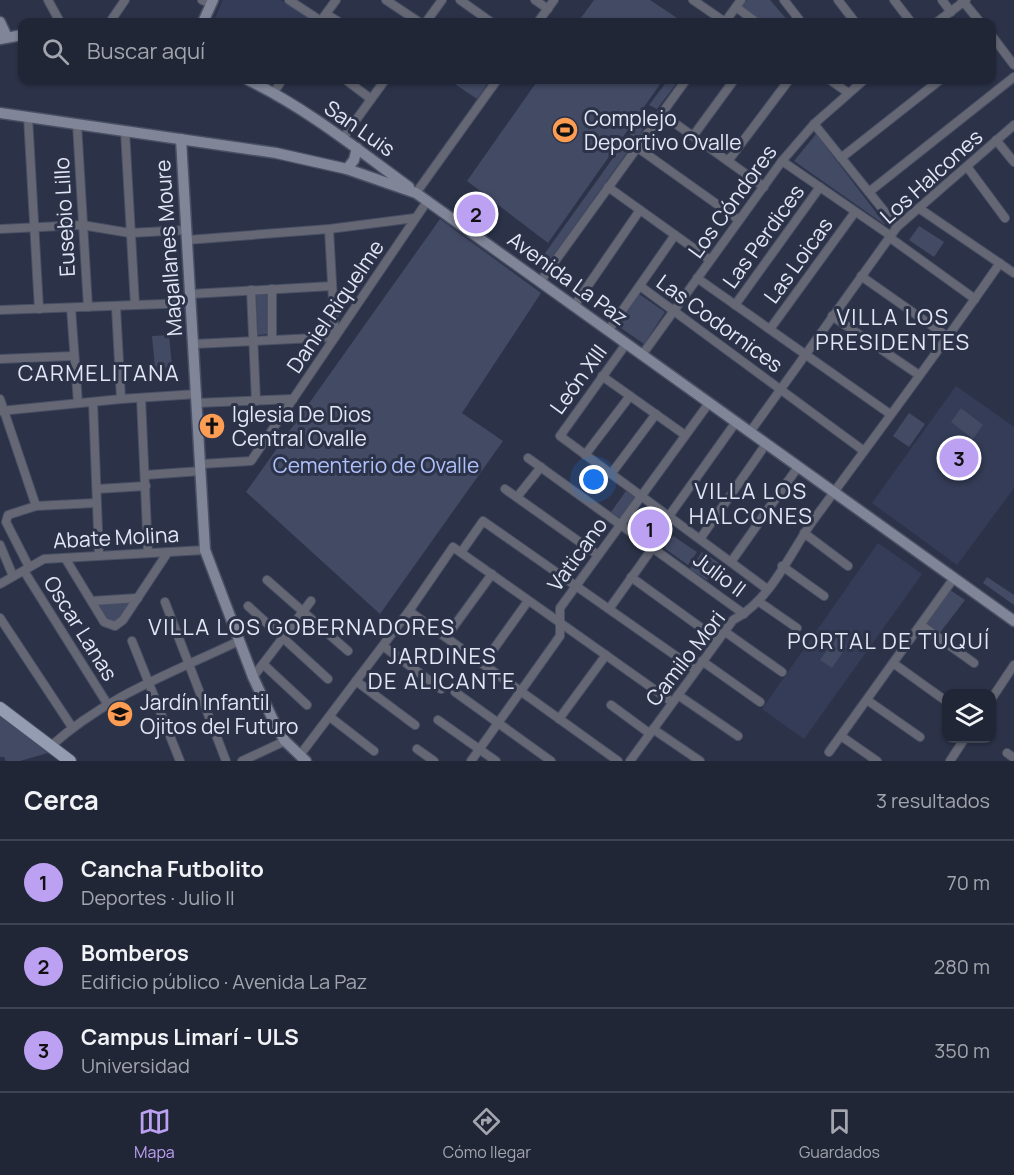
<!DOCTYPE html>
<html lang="es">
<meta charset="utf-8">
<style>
body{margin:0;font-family:Manrope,sans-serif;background:#2d3242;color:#f1f3f6}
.controls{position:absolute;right:18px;bottom:18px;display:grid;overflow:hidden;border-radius:12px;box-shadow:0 2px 4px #0004}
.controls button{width:54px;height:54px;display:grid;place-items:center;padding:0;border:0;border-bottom:2px solid #3e4352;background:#212637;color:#f1f3f6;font:30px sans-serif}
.you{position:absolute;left:594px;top:480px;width:21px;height:21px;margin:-15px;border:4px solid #fff;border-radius:50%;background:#1a73e8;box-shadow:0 0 0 9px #1a73e833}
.badge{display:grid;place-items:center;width:39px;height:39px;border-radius:50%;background:#bca0f2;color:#111;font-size:20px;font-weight:700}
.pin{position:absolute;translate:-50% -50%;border:3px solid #fff;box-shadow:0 2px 6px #0006}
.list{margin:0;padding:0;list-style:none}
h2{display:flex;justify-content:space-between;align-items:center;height:78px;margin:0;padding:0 24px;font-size:26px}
h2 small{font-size:20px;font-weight:400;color:#a2a5ad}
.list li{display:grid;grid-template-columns:39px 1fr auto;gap:18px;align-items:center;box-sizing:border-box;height:84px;padding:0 24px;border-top:2px solid #3e4352}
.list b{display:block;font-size:22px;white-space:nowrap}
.list p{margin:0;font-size:20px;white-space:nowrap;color:#a2a5ad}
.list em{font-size:20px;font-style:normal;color:#a2a5ad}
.icon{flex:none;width:33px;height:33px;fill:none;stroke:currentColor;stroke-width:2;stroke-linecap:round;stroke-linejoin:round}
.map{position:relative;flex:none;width:1014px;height:761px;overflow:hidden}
.search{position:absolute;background:#212637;box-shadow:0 2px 4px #0004;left:18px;right:18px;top:18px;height:66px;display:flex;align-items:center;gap:15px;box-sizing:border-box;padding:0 21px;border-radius:12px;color:#a2a5ad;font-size:22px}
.sheet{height:330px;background:#212637}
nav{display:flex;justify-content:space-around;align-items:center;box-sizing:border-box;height:84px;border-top:2px solid #3e4352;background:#212637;font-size:16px;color:#a2a5ad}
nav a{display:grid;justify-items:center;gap:3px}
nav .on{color:#bca0f2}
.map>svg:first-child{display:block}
</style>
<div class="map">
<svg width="1014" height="761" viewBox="0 0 1014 761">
<rect width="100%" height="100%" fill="#2c3349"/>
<g fill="#343c57">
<path d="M223,0H281L318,22H213Z"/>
<path d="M956,386L1014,427V488L957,565L872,503Z"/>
<path d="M878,543L922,574L804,739L762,709Z"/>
</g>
<g fill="#424a64">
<path d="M594,0H650L683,22H578Z"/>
<path d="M747,0H770L789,22H759L740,8Z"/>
<path d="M449,80H490L477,99Z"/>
<path d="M538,80H663L548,243L467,181Z"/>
<path d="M668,80H679L657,109L649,105Z"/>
<path d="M646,112L653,116L545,267L538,263Z"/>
<path d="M816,134L885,224V225L794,161Z"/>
<path d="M440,219L541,293L462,413L503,441L380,614L246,492Z"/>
<path d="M919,226L944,242L934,257L909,240Z"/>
<path d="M639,294L665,312L644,344L618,326Z"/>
<path d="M256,295H268V334L258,335Z"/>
<path d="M169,335L172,367L155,368L152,336Z"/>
<path d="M961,408L983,425L973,439L951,422Z"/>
<path d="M909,413L925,424L909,447L893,436Z"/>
<path d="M626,491L635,497L620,518L611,512Z"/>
<path d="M642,514L666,531L657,543L633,526Z"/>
<path d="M673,536L697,552L688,565L664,548Z"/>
<path d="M702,552L719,563L707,580L690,569Z"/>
<path d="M987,577L1014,595V605L983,583Z"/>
<path d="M950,590L965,600L939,634L925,625Z"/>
<path d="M130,603L121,618L114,622L102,615L99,604Z"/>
<path d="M836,638L847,646L832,668L820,660Z"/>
<path d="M0,715L48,753L20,761H6L4,757H0Z"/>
</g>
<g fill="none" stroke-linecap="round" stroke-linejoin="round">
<defs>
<g id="street">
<path d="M48,0L60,22"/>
<path d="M202,0L212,4"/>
<path d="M289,0L321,21"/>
<path d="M386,0L419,22"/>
<path d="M460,0L491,22"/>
<path d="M535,0L548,9"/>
<path d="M693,0L725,22L741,0"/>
<path d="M784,0L801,22"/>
<path d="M838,0L855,22"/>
<path d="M894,0L911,22"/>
<path d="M942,0L951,12"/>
<path d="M962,0L980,22"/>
<path d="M736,7L756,22"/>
<path d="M326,14L339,22"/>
<path d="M110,22L125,0"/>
<path d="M320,22L336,0"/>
<path d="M426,22L442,0"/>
<path d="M538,22L554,0"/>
<path d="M937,22L966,0"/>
<path d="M992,36L1014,65"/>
<path d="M346,80L371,99"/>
<path d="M830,80L847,92"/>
<path d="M274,92L282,80"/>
<path d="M662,114L764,187"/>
<path d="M28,117L39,309"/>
<path d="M77,124L88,307"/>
<path d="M814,124L897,227"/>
<path d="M125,131L135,305"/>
<path d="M693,136L734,80"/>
<path d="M343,138L385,80"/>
<path d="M996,140L1014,162"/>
<path d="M638,148L739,220"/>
<path d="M841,158L940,80"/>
<path d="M728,161L789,80"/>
<path d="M782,161L891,236"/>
<path d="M968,168L1005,218"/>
<path d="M608,187L710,260"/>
<path d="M869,192L1014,77"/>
<path d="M416,193L497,80"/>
<path d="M920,209L1014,273"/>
<path d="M0,229L82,225L130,233L186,230"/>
<path d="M889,237L975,299"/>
<path d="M187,240L329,229L415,218"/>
<path d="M861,276L948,337"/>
<path d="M697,278L890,414"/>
<path d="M540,282L686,80"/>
<path d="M640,286L864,451"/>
<path d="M272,289V340"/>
<path d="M251,290L256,401"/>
<path d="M190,294L332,286"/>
<path d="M735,305L820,187"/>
<path d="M574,306L640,210"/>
<path d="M116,307L121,399"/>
<path d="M71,308L78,403"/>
<path d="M0,310L191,303"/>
<path d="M832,316L919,375"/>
<path d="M770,329L855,212"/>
<path d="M608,331L675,235"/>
<path d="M194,344L335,337L329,229"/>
<path d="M626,344L560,436L767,589"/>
<path d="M642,355L782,161L814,124L864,80"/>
<path d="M0,359L73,356"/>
<path d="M602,376L685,435"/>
<path d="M141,398L148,553"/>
<path d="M0,399L36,506"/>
<path d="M93,402L99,556"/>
<path d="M197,403L293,399"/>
<path d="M0,411L121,399L197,394"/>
<path d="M750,432L897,227L1014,125"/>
<path d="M585,455L630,396"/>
<path d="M528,458L744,614"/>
<path d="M201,464L251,461L428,200"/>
<path d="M611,474L656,414"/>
<path d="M145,475L201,471"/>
<path d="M97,489L146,486"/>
<path d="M505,489L598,555"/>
<path d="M517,497L541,467"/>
<path d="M669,516L736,422"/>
<path d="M804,533L848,566"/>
<path d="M700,539L766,444"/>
<path d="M0,545L13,576"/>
<path d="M462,551L483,521L696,670"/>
<path d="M65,558L104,622L115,626L123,620L168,552"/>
<path d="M731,562L798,467"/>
<path d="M782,566L824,596"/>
<path d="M29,567L6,522L8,515L36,506L95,503"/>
<path d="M24,571L108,705"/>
<path d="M631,577L718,640"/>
<path d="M267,580L348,651"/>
<path d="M0,584L44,559L205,550"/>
<path d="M92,601L138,598"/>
<path d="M758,601L797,628"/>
<path d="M165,602L226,761"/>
<path d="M248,606L328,679"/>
<path d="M609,609L654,546"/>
<path d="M409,611L618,761"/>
<path d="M0,618L72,727"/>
<path d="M921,625L974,663"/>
<path d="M724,631L782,672"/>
<path d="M446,637L492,574"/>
<path d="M132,641L180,761"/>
<path d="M383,646L441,689"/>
<path d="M702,661L760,702"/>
<path d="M893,663L946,701"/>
<path d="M263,664L307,705"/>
<path d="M483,664L528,601"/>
<path d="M253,677L311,601"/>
<path d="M356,681L415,725"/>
<path d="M455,692L551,761"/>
<path d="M678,695L738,736"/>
<path d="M992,698L1014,665"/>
<path d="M867,700L920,737"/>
<path d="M611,705L649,733"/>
<path d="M330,717L374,751"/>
<path d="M559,719L606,655"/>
<path d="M438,720L496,761"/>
<path d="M653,729L700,761"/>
<path d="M841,736L877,761"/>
<path d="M51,746C106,696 174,672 239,641"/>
<path d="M417,749L434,761"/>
<path d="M829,752L954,578"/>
<path d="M1007,753L1014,758"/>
<path d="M300,755L409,611L453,547L672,702"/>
<path d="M242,761L285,741"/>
<path d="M471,761L560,636V608L709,403"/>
<path d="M630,761L733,620C770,601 789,555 812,522C875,436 939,351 1000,263"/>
<path d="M950,761L965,738"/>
</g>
<g id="secondary">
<path d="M0,22L7,37"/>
<path d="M203,22L213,0"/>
<path d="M0,39L22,35"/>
<path d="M248,80C306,108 357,149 409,187"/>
<path d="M0,113L276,153L347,169L416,193L1014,621"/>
<path d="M181,139L205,550L253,677L274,722L285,741L306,761"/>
<path d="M347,169L354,160L357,148"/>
</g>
<path id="primary" d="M0,708L70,761"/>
</defs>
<use href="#street" stroke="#495065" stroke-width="10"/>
<use href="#secondary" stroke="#495065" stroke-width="13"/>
<use href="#primary" stroke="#495065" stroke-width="14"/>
<use href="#street" stroke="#656874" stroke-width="8"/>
<use href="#secondary" stroke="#808597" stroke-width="10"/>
<use href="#primary" stroke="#949cb2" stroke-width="12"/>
</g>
<defs>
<symbol id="stadium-disc" viewBox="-11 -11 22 22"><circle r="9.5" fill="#fd9d54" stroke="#2c3349"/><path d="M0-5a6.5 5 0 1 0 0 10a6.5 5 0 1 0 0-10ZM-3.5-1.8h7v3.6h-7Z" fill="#111"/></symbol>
<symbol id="church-disc" viewBox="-11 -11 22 22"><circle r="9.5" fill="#fd9d54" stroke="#2c3349"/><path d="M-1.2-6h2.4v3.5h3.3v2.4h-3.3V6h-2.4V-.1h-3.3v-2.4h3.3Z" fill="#111"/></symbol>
<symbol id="school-disc" viewBox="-11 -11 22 22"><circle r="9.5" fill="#fd9d54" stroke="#2c3349"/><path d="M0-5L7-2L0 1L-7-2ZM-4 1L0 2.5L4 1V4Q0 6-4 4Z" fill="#111"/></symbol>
</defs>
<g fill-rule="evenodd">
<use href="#stadium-disc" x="550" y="115" width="30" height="30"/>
<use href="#church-disc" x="197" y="411" width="30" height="30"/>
<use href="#school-disc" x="105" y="699" width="30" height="30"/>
</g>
<g text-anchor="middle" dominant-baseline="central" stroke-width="6" stroke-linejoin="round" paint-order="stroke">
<g font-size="21" fill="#e2e7f5" stroke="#2c3349" text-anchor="start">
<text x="584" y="118">Complejo<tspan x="584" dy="24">Deportivo Ovalle</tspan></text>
<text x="232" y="414">Iglesia De Dios<tspan x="232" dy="24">Central Ovalle</tspan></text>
<text x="140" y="702">Jardín Infantil<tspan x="140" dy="24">Ojitos del Futuro</tspan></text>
</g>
<g font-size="21" fill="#e2e7f5" stroke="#2c3349">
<text transform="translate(360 128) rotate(35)">San Luis</text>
<text transform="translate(931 176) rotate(-42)">Los Halcones</text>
<text transform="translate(732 201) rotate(-54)">Los Cóndores</text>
<text transform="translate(64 217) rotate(-93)">Eusebio Lillo</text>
<text transform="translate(763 236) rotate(-54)">Las Perdices</text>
<text transform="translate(168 248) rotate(-94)">Magallanes Moure</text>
<text transform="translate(798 260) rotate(-54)">Las Loicas</text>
<text transform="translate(568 278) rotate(36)">Avenida La Paz</text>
<text transform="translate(335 306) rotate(-56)">Daniel Riquelme</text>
<text transform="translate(720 323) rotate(36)">Las Codornices</text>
<text transform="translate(578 379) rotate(-54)">León XIII</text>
<text transform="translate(116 537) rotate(-3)">Abate Molina</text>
<text transform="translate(577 554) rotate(-54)">Vaticano</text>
<text transform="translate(720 574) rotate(37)">Julio II</text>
<text transform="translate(81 628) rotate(58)">Oscar Lanas</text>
<text transform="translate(685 658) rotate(-52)">Camilo Mori</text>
</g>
<g font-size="21" fill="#afc1fc" stroke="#2c3349">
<text x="376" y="465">Cementerio de Ovalle</text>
</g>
<g font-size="22" letter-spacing="1.5" fill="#e2e7f5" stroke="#2c3349">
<text x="893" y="317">VILLA LOS<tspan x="893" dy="25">PRESIDENTES</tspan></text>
<text x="99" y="373">CARMELITANA</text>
<text x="751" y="491">VILLA LOS<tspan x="751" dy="25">HALCONES</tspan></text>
<text x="302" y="627">VILLA LOS GOBERNADORES</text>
<text x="889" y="641">PORTAL DE TUQUÍ</text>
<text x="442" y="656">JARDINES<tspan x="442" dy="25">DE ALICANTE</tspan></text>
</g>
</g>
</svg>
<div class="controls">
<button><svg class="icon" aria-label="layers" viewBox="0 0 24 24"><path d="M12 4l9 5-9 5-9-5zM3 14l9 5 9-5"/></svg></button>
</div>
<div class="you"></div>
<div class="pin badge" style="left:650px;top:529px">1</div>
<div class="pin badge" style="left:476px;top:214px">2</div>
<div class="pin badge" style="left:959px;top:458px">3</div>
<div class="search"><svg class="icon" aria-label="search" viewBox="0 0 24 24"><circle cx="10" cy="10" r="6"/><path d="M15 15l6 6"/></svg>Buscar aquí</div>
</div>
<section class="sheet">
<h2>Cerca<small>3 resultados</small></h2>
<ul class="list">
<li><span class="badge">1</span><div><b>Cancha Futbolito</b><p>Deportes · Julio II</p></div><em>70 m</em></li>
<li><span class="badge">2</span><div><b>Bomberos</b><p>Edificio público · Avenida La Paz</p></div><em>280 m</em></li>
<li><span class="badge">3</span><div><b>Campus Limarí - ULS</b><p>Universidad</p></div><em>350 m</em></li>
</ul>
</section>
<nav>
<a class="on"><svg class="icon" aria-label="map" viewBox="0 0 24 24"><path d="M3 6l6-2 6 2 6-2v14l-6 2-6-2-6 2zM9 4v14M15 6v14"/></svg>Mapa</a>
<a><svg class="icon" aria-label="directions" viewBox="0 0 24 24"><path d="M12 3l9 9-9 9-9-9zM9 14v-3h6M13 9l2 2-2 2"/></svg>Cómo llegar</a>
<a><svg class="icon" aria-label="saved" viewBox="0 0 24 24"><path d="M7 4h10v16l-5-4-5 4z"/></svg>Guardados</a>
</nav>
